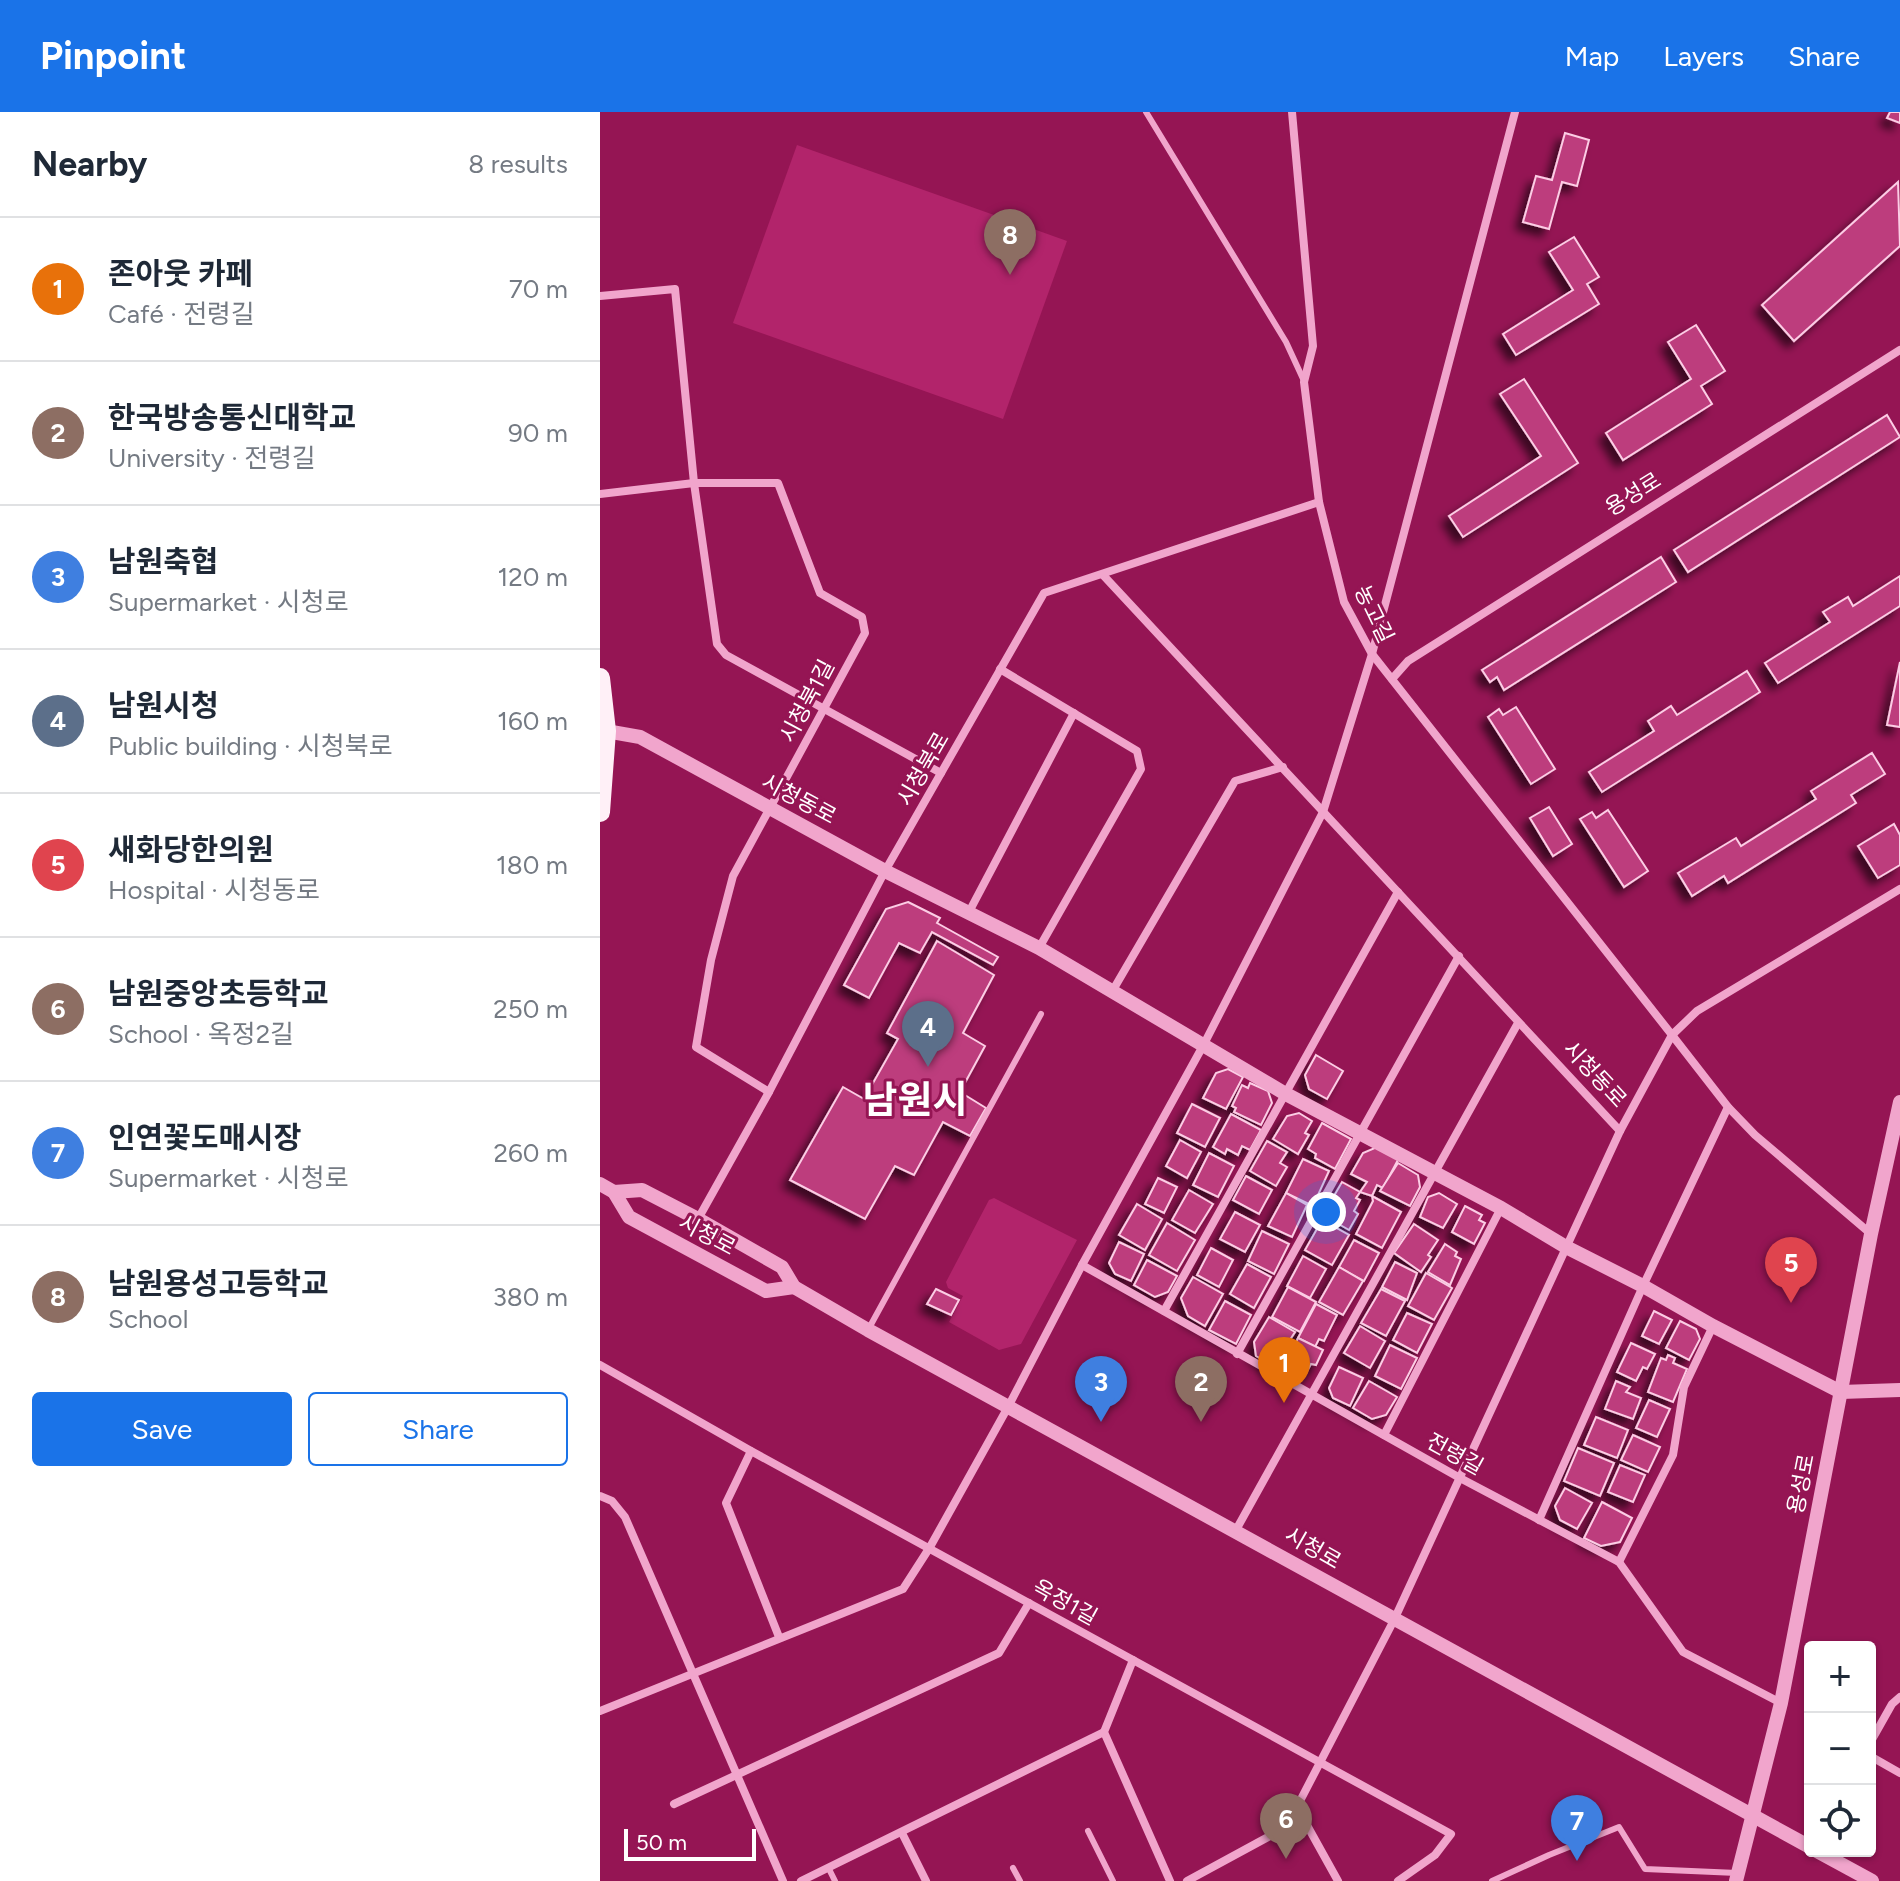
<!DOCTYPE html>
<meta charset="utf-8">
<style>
body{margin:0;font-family:Figtree,"Noto Sans KR",sans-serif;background:#f6f6f7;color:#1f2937}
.controls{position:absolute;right:24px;bottom:24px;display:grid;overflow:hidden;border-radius:8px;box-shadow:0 2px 6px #0004}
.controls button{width:72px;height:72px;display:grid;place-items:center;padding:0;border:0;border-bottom:2px solid #e0e1e3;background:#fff;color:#1f2937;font:40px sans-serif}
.scale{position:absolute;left:24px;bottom:20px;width:132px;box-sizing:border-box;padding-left:8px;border:4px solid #fff;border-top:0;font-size:22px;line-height:28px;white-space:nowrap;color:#fff;-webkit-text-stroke:6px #951554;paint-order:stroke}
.you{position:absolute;left:726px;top:1100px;width:28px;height:28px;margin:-20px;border:6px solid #fff;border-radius:50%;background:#1a73e8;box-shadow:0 0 0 12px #1a73e833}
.badge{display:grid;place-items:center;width:52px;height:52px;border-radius:50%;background:#1a73e8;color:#fff;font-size:26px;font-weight:700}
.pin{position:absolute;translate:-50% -66px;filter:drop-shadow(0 2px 4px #0008)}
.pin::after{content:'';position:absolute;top:42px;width:28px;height:24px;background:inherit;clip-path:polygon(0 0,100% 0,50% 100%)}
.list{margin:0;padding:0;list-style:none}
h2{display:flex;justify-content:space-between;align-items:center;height:104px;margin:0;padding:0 32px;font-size:34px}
h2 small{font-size:26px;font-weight:400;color:#747a83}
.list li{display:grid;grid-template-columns:52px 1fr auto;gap:24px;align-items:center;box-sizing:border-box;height:144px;padding:0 32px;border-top:2px solid #e0e1e3}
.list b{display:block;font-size:30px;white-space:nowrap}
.list p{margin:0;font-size:26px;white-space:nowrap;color:#747a83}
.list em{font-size:26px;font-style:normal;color:#747a83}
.actions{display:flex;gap:16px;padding:24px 32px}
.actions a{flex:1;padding:18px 0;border:2px solid #1a73e8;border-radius:8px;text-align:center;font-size:28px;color:#1a73e8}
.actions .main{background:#1a73e8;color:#fff}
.icon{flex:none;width:44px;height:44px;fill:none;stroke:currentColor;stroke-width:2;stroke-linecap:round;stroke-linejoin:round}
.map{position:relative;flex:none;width:1300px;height:1769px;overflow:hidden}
header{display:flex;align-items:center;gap:48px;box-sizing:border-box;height:112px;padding:0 40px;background:#1a73e8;color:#fff}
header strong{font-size:38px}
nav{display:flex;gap:44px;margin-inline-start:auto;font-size:28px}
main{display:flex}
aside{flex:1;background:#fff}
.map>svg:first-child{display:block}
</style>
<header>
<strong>Pinpoint</strong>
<nav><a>Map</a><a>Layers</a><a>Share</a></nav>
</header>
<main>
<aside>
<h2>Nearby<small>8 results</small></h2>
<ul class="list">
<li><span class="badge" style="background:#e8710a">1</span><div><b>존아웃 카페</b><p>Café · 전령길</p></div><em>70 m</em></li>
<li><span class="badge" style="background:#8d6e63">2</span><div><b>한국방송통신대학교</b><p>University · 전령길</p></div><em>90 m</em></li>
<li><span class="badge" style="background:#3f7fe0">3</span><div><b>남원축협</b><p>Supermarket · 시청로</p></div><em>120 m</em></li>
<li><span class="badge" style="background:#5c6f8a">4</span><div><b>남원시청</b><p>Public building · 시청북로</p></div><em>160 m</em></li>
<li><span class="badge" style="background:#e0444e">5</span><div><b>새화당한의원</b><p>Hospital · 시청동로</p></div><em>180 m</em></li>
<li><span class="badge" style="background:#8d6e63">6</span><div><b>남원중앙초등학교</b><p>School · 옥정2길</p></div><em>250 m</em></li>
<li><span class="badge" style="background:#3f7fe0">7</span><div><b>인연꽃도매시장</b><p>Supermarket · 시청로</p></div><em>260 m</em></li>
<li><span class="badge" style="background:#8d6e63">8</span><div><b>남원용성고등학교</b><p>School</p></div><em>380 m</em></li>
</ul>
<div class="actions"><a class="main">Save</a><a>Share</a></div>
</aside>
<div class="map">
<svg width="1300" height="1769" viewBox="0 0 1300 1769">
<defs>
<filter id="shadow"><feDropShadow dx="-7" dy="7" stdDeviation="4" flood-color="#0009"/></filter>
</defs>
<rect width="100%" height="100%" fill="#951554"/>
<g fill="#b2246b">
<path d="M197,33L467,129L403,307L133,211Z"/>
<path d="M394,1086L477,1128L421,1232L399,1238L349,1210L363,1184L348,1176L346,1170L389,1088Z"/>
</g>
<g fill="#bd3d7d" stroke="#fccde5" stroke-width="2" filter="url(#shadow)">
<path d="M1290,0H1300V11L1287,6Z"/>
<path d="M965,21L989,28L977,74L962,70L949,117L923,110L936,64L952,68Z"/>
<path d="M1298,70L1300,134L1194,229L1162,193Z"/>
<path d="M974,125L999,165L987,172L999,192L916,243L903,222L973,178L949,140Z"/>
<path d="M1096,213L1125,259L1101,274L1112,292L1023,348L1006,321L1091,267L1068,230Z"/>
<path d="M924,267L978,351L863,425L849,404L941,344L900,282Z"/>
<path d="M1287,303L1300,325L1088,460L1074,438Z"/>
<path d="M1061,445L1076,470L904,578L897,565L890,570L882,558Z"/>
<path d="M1300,464V494L1178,571L1165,551L1230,510L1223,500L1248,485L1253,494Z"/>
<path d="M1300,550V615L1287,613Z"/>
<path d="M1147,559L1160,580L1002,680L989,660L1054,619L1048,609L1071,594L1077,603Z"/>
<path d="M916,595L955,657L931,672L888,605L899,597L903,603Z"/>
<path d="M1272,641L1285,662L1251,683L1256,691L1128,771L1124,764L1092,784L1078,761L1136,726L1141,734L1216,687L1211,679Z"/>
<path d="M949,695L972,732L953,744L930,706Z"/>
<path d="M1008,698L1048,759L1024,775L980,707L992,700L996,706Z"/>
<path d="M1294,712L1300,723V753L1278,766L1258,734Z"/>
<path d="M308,790L340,806L337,811L398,845L393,853L332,820L320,841L299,831L269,886L244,873L286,797Z"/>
<path d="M337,829L394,863L363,921L385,934L360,980L386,996L370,1024L343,1010L314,1063L295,1054L265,1107L190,1068L243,975L264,987L298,927L287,921Z"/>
<path d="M716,943L743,959L727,987L709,977L705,963Z"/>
<path d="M628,957L643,965L626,997L603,986L616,961Z"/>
<path d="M650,971L668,979L672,991L661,1013L634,1000L636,996L632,994L642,973L648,976Z"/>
<path d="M592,992L620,1006L605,1035L577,1021Z"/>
<path d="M699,1001L712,1009L705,1021L709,1023L698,1042L673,1027L687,1004Z"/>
<path d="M631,1002L661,1018L650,1038L642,1034L638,1043L627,1037L625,1042L613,1035Z"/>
<path d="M722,1011L751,1027L735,1057L715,1046L716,1042L708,1037Z"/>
<path d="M580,1028L601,1040L587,1066L566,1054Z"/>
<path d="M667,1029L687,1040L680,1051L687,1055L676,1074L650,1059Z"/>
<path d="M777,1035L799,1046L783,1076L777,1073L772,1084L760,1080L767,1070L751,1062L763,1041Z"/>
<path d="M609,1041L634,1054L618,1085L593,1073Z"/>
<path d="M703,1047L729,1059L713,1094L686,1081Z"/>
<path d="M798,1051L818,1063L820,1075L810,1094L780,1079Z"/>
<path d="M646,1064L672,1078L659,1102L633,1088Z"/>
<path d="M558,1066L577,1075L564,1101L545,1092Z"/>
<path d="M742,1070L760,1080L756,1086L760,1088L754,1099L758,1102L749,1118L723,1103Z"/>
<path d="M589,1078L613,1092L595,1121L572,1108Z"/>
<path d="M686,1081L707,1093L692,1125L668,1114Z"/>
<path d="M839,1081L857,1092L843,1116L820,1105L828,1085Z"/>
<path d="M772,1084L801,1100L782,1136L756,1122L773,1089Z"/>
<path d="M537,1092L562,1107L545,1138L519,1123Z"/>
<path d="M865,1094L882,1103L879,1108L885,1111L874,1132L852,1120Z"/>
<path d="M635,1100L660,1113L645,1140L620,1127Z"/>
<path d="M722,1108L749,1123L732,1153L705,1138Z"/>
<path d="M567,1111L595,1128L577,1159L549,1143Z"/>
<path d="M814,1112L838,1128L828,1143L831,1145L821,1160L794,1141Z"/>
<path d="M662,1119L689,1132L674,1162L648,1149Z"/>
<path d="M754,1128L779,1141L764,1169L739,1155Z"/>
<path d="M519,1130L544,1142L531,1169L515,1162L509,1151Z"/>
<path d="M845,1132L857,1140L855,1144L861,1147L850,1173L828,1160Z"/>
<path d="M611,1136L633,1148L619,1175L597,1163Z"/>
<path d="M703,1144L726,1157L710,1186L687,1174Z"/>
<path d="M547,1148L577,1164L568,1180L555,1185L534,1173Z"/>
<path d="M795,1150L817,1161L807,1188L782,1175Z"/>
<path d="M647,1152L671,1165L654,1196L630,1182Z"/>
<path d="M739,1155L763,1169L743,1203L719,1190Z"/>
<path d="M826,1161L852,1176L834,1208L808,1194Z"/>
<path d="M593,1165L623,1182L605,1214L588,1204L581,1186Z"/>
<path d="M688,1175L716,1190L700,1220L672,1205Z"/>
<path d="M336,1177L359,1188L351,1203L327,1192Z"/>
<path d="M781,1177L805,1189L786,1224L761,1211Z"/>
<path d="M625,1189L651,1203L636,1232L609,1218Z"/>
<path d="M716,1192L737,1203L724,1229L719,1227L715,1235L698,1226Z"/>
<path d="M1054,1199L1072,1208L1059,1232L1042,1224Z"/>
<path d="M807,1201L832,1212L817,1241L793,1228Z"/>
<path d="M669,1205L695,1220L673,1254L656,1244L654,1230Z"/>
<path d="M1080,1209L1096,1217L1100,1227L1089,1248L1066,1236Z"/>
<path d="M760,1214L785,1229L770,1256L744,1241Z"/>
<path d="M698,1226L723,1238L716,1253L711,1252L704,1265L684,1255Z"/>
<path d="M1031,1231L1055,1242L1047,1257L1043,1255L1036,1269L1017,1260Z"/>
<path d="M790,1233L817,1246L801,1277L775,1264Z"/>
<path d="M1068,1243L1075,1246L1073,1251L1087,1257L1073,1290L1048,1280L1061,1246L1066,1248Z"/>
<path d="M739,1255L763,1266L750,1294L733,1286L729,1276Z"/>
<path d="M769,1269L797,1285L786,1303L772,1307L753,1296Z"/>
<path d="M1016,1269L1030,1275L1026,1280L1041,1286L1033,1307L1005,1297Z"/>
<path d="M1049,1288L1070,1297L1057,1325L1036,1316Z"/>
<path d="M996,1305L1028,1318L1017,1346L984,1333Z"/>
<path d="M1033,1323L1060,1335L1048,1360L1021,1348Z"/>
<path d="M978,1336L1014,1351L1000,1384L964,1369Z"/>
<path d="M1020,1353L1045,1363L1033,1390L1008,1380Z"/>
<path d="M965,1376L992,1391L977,1417L960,1408L955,1394Z"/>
<path d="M1002,1390L1032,1406L1020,1430L1001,1434L984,1426Z"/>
</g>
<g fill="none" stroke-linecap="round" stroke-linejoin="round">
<g stroke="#f1a5cc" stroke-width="6">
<path d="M546,0L686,230L704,269"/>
<path d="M268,1218L441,902"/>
<path d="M488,1719L513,1769"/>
<path d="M413,1756L420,1769"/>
<path d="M229,1757L235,1769"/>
<path d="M892,1769L949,1743L1019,1715L1045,1757L1137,1761"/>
</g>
<g stroke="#f1a5cc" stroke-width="8">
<path d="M692,0L713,234L704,270L719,390L744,490L772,542L1072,923L1097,899L1300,777"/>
<path d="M0,184L75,177L94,371L117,532L126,543L341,661"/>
<path d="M0,382L94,371H178L220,481L262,505L265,521L133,764L111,848L96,935L169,980"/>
<path d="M503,463L1020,1019"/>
<path d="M400,557L537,639L541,657L439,836"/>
<path d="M792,567L808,549L1300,238"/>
<path d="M369,800L474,601"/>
<path d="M513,878L635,669L683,655"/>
<path d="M98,1107L169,980L285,759L444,481L719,390"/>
<path d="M482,1153L860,1366L1019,1450L1083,1540L1181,1591"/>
<path d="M564,1199L798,780"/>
<path d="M637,1242L859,844"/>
<path d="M0,1253L151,1339L851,1722L835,1743L798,1769"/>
<path d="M784,1323L901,1096"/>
<path d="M151,1339L126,1391L179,1525"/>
<path d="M0,1384L12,1389L25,1405L183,1769"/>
<path d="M939,1408L1043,1174L1128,995"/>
<path d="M636,1418L918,911"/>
<path d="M1019,1450L1073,1343L1084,1275L1113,1214"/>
<path d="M533,1548L504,1620L570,1769"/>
<path d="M0,1599L303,1477L330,1435L408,1295L482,1153L604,932L723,700L772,542L915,0"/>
<path d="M1270,1631L1292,1592L1300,1585"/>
<path d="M1270,1644L1300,1661"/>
<path d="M74,1692L399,1541L429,1491"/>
<path d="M703,1706L738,1769"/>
<path d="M302,1721L326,1769"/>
<path d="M201,1769L504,1620"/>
<path d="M587,1769L703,1706L700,1689L794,1508L1020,1019L1072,923L1128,995L1155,1023L1271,1122"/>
</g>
<g stroke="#f1a5cc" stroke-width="14">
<path d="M6,619L40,625L285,759L439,836L684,981L901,1096L966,1135L1043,1174L1113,1214L1241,1280L1300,1278"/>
<path d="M0,1072L14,1080L29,1105L166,1179L194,1175"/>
<path d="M14,1080L42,1078L98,1107L182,1155L194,1175L268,1218L1210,1735"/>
<path d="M1217,1739L1272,1769"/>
<path d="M1136,1769L1181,1591L1271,1122L1300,990"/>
</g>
<path stroke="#fff0f7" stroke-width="20" d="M0,566L6,619L0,700"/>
</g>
<g text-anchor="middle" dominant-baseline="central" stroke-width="6" stroke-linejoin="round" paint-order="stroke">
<g font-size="22" fill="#fff" stroke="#951554">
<text transform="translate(1033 382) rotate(-32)">용성로</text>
<text transform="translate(774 502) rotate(64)">농고길</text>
<text transform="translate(207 589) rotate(-62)">시청북1길</text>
<text transform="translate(323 657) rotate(-60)">시청북로</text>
<text transform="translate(199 687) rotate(28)">시청동로</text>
<text transform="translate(995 962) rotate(47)">시청동로</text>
<text transform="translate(107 1123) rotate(28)">시청로</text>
<text transform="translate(855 1342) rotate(29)">전령길</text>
<text transform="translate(1201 1372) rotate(-79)">용성로</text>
<text transform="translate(713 1436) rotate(30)">시청로</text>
<text transform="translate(465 1490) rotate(29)">옥정1길</text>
</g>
<g font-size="38" font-weight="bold" fill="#fff" stroke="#951554">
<text x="315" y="988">남원시</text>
</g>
</g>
</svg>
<div class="controls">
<button>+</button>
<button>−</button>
<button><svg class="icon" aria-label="locate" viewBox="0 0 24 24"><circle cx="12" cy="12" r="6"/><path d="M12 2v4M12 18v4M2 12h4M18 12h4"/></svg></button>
</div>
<div class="scale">50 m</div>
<div class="you"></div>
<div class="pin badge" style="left:684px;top:1291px;background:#e8710a">1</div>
<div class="pin badge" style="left:601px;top:1310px;background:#8d6e63">2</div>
<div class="pin badge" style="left:501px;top:1310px;background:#3f7fe0">3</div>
<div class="pin badge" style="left:328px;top:955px;background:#5c6f8a">4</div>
<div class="pin badge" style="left:1191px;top:1191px;background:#e0444e">5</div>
<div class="pin badge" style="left:686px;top:1747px;background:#8d6e63">6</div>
<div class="pin badge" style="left:977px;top:1749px;background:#3f7fe0">7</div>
<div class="pin badge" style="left:410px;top:163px;background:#8d6e63">8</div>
</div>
</main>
